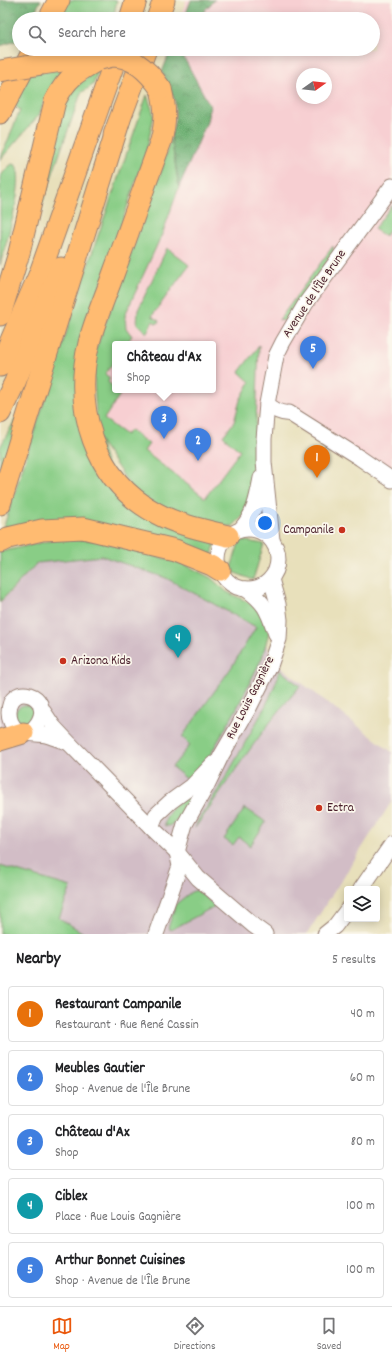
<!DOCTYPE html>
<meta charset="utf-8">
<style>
body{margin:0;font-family:Dekko,sans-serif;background:#f2f2f2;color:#202124}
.controls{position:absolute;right:12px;bottom:12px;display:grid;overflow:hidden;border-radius:4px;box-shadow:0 2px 10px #0003}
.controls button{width:36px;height:36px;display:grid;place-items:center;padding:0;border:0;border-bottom:1px solid #e0e0e0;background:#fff;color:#202124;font:20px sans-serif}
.compass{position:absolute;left:296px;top:68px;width:36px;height:36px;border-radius:50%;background:#fff;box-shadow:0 2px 10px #0003;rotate:75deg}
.you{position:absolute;left:265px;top:523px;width:14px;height:14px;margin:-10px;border:3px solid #fff;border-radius:50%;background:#1a73e8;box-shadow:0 0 0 6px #1a73e833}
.badge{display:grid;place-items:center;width:26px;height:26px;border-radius:50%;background:#ea580c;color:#fff;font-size:13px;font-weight:700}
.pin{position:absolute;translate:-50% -33px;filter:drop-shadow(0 1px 2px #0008)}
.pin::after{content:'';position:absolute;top:21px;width:14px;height:12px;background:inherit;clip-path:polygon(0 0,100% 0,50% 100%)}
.popup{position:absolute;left:112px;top:341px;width:104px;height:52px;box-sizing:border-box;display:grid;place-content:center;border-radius:4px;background:#fff;filter:drop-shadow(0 1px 3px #0005);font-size:13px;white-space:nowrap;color:#757577}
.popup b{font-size:15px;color:#202124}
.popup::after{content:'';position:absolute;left:50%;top:100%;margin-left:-8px;border:8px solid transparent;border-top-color:#fff}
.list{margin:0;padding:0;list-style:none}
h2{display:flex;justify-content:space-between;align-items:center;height:52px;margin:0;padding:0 16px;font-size:17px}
h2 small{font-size:13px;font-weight:400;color:#757577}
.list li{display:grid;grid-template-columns:26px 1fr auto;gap:12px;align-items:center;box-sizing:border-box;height:56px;margin:0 8px 8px;padding:0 8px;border:1px solid #e0e0e0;border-radius:4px}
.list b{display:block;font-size:15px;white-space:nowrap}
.list p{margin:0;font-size:13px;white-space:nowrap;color:#757577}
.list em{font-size:13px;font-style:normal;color:#757577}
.icon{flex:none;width:22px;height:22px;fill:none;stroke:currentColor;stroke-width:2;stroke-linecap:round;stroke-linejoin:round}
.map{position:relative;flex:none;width:392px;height:934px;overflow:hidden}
.search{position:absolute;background:#fff;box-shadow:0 2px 10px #0003;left:12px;right:12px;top:12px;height:44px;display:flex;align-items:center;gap:10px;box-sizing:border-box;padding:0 14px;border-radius:22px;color:#757577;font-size:15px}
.sheet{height:372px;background:#fff}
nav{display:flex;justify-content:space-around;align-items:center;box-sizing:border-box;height:56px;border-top:1px solid #e0e0e0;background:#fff;font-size:11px;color:#757577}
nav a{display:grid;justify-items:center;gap:2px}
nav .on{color:#ea580c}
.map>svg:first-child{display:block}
</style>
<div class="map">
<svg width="392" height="934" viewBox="0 0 392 934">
<defs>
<pattern id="forest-crowns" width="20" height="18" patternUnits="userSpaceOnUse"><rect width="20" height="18" fill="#6eb073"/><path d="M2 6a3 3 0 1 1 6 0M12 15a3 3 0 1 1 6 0" fill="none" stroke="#5c8f5f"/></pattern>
</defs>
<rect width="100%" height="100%" fill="#fbf7ec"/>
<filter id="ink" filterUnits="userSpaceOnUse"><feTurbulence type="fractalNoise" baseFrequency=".025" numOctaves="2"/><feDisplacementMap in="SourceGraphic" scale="8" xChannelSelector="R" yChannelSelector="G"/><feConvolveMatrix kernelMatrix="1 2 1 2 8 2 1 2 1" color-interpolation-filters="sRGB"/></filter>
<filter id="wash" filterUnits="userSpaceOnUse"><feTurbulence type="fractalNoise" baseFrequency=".012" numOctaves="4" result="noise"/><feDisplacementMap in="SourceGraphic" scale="16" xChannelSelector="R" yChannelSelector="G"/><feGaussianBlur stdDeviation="0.9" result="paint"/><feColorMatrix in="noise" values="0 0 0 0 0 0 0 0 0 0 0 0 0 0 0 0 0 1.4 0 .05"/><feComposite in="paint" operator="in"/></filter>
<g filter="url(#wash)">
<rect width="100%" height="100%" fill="#e8e0bb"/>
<path fill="#f7cfd2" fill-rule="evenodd" d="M186,0H392V478L292,405L234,422L240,451L205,499L144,450L149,444L130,430L126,435L104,419L103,358L210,106L162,72L169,49H373V19H180ZM302,74H326V98H302ZM115,344H213V390H115Z"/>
<path fill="#d2bdc6" d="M102,556L166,578L256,627L277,664L392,752V801L307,934H0V603L37,563Z"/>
<g fill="#89cd86" stroke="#6a7658">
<path d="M68,0H117L113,19H58Z"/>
<path d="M64,69L49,90L39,115L0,160L20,110L14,105L29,74Z"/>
<path d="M99,69L93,85L81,93L34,227L64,95Z"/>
<path d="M147,95L154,115L147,148L92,311L80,362L113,490L216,540L211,559L164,542L1,535L92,253Z"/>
<path d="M171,137L179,187L163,232L125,315L126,328L132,336L126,344H115V360L105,374L110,378L108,382L115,388V390H118L121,393L104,419L126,435L130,430L149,444L144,451L205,498L240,451L223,436L234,422L240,400L250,382L239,372L259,346L255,452L257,467L255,486L244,515L233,526L215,527L146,501L130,486L97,436L93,357L161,172Z"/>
<path d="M12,164H15C27,178 5,246 0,265V177L6,169Z"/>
<path d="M392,205V227L385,236L374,229Z"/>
<path d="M333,246L334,252L286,321L279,320Z"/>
<path d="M167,248L189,265L152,316L159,321L157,324L153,321L147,333L137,324L138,310Z"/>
<path d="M26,400L0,476V447Z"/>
<path d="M57,539L96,540L182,563L211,578L227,592L248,602L260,612L269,632L262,658L236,710L210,755L188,780L172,767L190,745L182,737L231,668L256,627L166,578L102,556L37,563L0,602V552Z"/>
<path d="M240,540L264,544L253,580L230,571Z"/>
<path d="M280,670L300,686C261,730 229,780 195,828L198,820C216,795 232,767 247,739C260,716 273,695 280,670Z"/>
<circle cx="25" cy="715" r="10"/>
<path d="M201,785C192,800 184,818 169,826H165C162,811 190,794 201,785Z"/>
<path d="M245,808L266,822L250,846L239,837L233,845L224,839Z"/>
<path d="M0,866L71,887L59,918L85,934H0Z"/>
<path d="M197,890L215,906L171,930L168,928L176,904L191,892Z"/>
</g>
<g fill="url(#forest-crowns)" stroke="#5c684f">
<path d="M0,0H41L31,19H19V40L0,46Z"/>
<path d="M191,0H215L205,10L203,19H184Z"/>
<path d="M171,49H190L183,56L210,106L207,122L179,187L171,137L175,118V101L162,72Z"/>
</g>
</g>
<g filter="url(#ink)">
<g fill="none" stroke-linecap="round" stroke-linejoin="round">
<defs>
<g id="minor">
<path d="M267,404C273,409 281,414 289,413L360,458L392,480"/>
<circle cx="248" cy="559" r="30"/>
<path d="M241,529C255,513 257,499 261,478"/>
<path d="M272,540L264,462V439L267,404L276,356L283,342L306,303L392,186"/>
<path d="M246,589C266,603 268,612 276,634"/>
<path d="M41,708L53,726L68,742L151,827L177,852L198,878L254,926L265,934"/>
<path d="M29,733C33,729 37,725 39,721C53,695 9,680 9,713C9,719 12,726 17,730C23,734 38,734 46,735C53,737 60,740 67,742"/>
<path d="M151,827L156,815L170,802L192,786L213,764"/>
<path d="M361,889L392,844"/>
<path d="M156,934L180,866L177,852L185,824L207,785L221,756L250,706L270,666L279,639L280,620L278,604L271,579"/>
<path d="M325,934L335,926L347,910"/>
</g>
<g id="highway">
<path d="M49,19L59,0"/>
<path d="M130,19L136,0"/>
<path d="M157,19L164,0"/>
<path d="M42,64L75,59H95"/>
<path d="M161,89C166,109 166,121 161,141C145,184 130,228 114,272C106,295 95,319 89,343C73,408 94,480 156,513C178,525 204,530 228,536"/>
<path d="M0,113L34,49"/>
<path d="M114,135L146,49"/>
<path d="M0,315L19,253L55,101C67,77 76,72 100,59"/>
<path d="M0,366L40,273L119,49"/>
<path d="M0,413L15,382L61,268"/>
<path d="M0,504L119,122"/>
<path d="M0,542L8,538L42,530L83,528L175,550L212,565L220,570"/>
<path d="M0,740L23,733"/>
</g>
</defs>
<use href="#minor" stroke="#998073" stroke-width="17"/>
<use href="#highway" stroke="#998073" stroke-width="23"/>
<use href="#minor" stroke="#fff" stroke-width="15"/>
<use href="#highway" stroke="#ffbb71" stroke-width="21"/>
<defs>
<g id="highway-bridge">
<path d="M100,59C104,58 108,57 112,56C133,56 150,73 161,89"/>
<path d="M0,71L42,64"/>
</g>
</defs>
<use href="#highway-bridge" stroke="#998073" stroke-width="23" stroke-linecap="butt"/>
<use href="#highway-bridge" stroke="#ffbb71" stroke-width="21"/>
</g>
</g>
<g fill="#c8321e" stroke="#fbf7ec" stroke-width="1.5">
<circle cx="342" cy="530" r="4"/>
<circle cx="63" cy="661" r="4"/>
<circle cx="319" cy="808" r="4"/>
</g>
<g text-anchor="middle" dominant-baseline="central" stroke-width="3.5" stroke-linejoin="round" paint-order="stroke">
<g font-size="13" fill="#4a1f2b" stroke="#fbf7ec">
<text transform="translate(315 294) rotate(-56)">Avenue de l'Île Brune</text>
<text transform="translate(251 698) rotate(-63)">Rue Louis Gagnière</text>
</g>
<g font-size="13" fill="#4a1f2b" stroke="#fbf7ec" text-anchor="start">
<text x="334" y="530" text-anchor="end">Campanile</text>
<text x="71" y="661">Arizona Kids</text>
<text x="327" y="808">Ectra</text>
</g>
</g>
</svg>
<div class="controls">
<button><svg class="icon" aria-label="layers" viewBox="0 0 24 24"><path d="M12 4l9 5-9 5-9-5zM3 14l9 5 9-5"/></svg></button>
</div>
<svg class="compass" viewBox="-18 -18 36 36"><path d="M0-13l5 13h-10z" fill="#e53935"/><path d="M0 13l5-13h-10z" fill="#757577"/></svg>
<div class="you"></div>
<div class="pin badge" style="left:317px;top:478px;background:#e8710a">1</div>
<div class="pin badge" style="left:198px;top:461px;background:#3f7fe0">2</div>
<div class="pin badge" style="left:164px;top:439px;background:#3f7fe0">3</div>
<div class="popup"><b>Château d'Ax</b>Shop</div>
<div class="pin badge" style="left:178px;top:658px;background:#0f9aa8">4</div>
<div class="pin badge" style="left:313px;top:369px;background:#3f7fe0">5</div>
<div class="search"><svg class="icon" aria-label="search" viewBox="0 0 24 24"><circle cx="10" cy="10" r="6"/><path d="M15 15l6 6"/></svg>Search here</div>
</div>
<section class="sheet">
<h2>Nearby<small>5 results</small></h2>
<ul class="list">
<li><span class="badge" style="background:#e8710a">1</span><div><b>Restaurant Campanile</b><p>Restaurant · Rue René Cassin</p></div><em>40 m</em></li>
<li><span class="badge" style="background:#3f7fe0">2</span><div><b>Meubles Gautier</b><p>Shop · Avenue de l'Île Brune</p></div><em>60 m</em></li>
<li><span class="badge" style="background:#3f7fe0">3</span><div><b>Château d'Ax</b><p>Shop</p></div><em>80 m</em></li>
<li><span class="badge" style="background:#0f9aa8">4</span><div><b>Ciblex</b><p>Place · Rue Louis Gagnière</p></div><em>100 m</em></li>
<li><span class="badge" style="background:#3f7fe0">5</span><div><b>Arthur Bonnet Cuisines</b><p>Shop · Avenue de l'Île Brune</p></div><em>100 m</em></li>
</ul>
</section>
<nav>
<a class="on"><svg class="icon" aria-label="map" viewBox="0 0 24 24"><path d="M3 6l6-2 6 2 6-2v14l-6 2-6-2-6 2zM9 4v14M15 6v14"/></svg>Map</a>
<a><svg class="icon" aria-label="directions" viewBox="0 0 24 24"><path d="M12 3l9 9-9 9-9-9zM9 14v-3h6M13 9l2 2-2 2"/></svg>Directions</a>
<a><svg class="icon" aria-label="saved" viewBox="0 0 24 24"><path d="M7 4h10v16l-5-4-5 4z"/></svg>Saved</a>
</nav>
